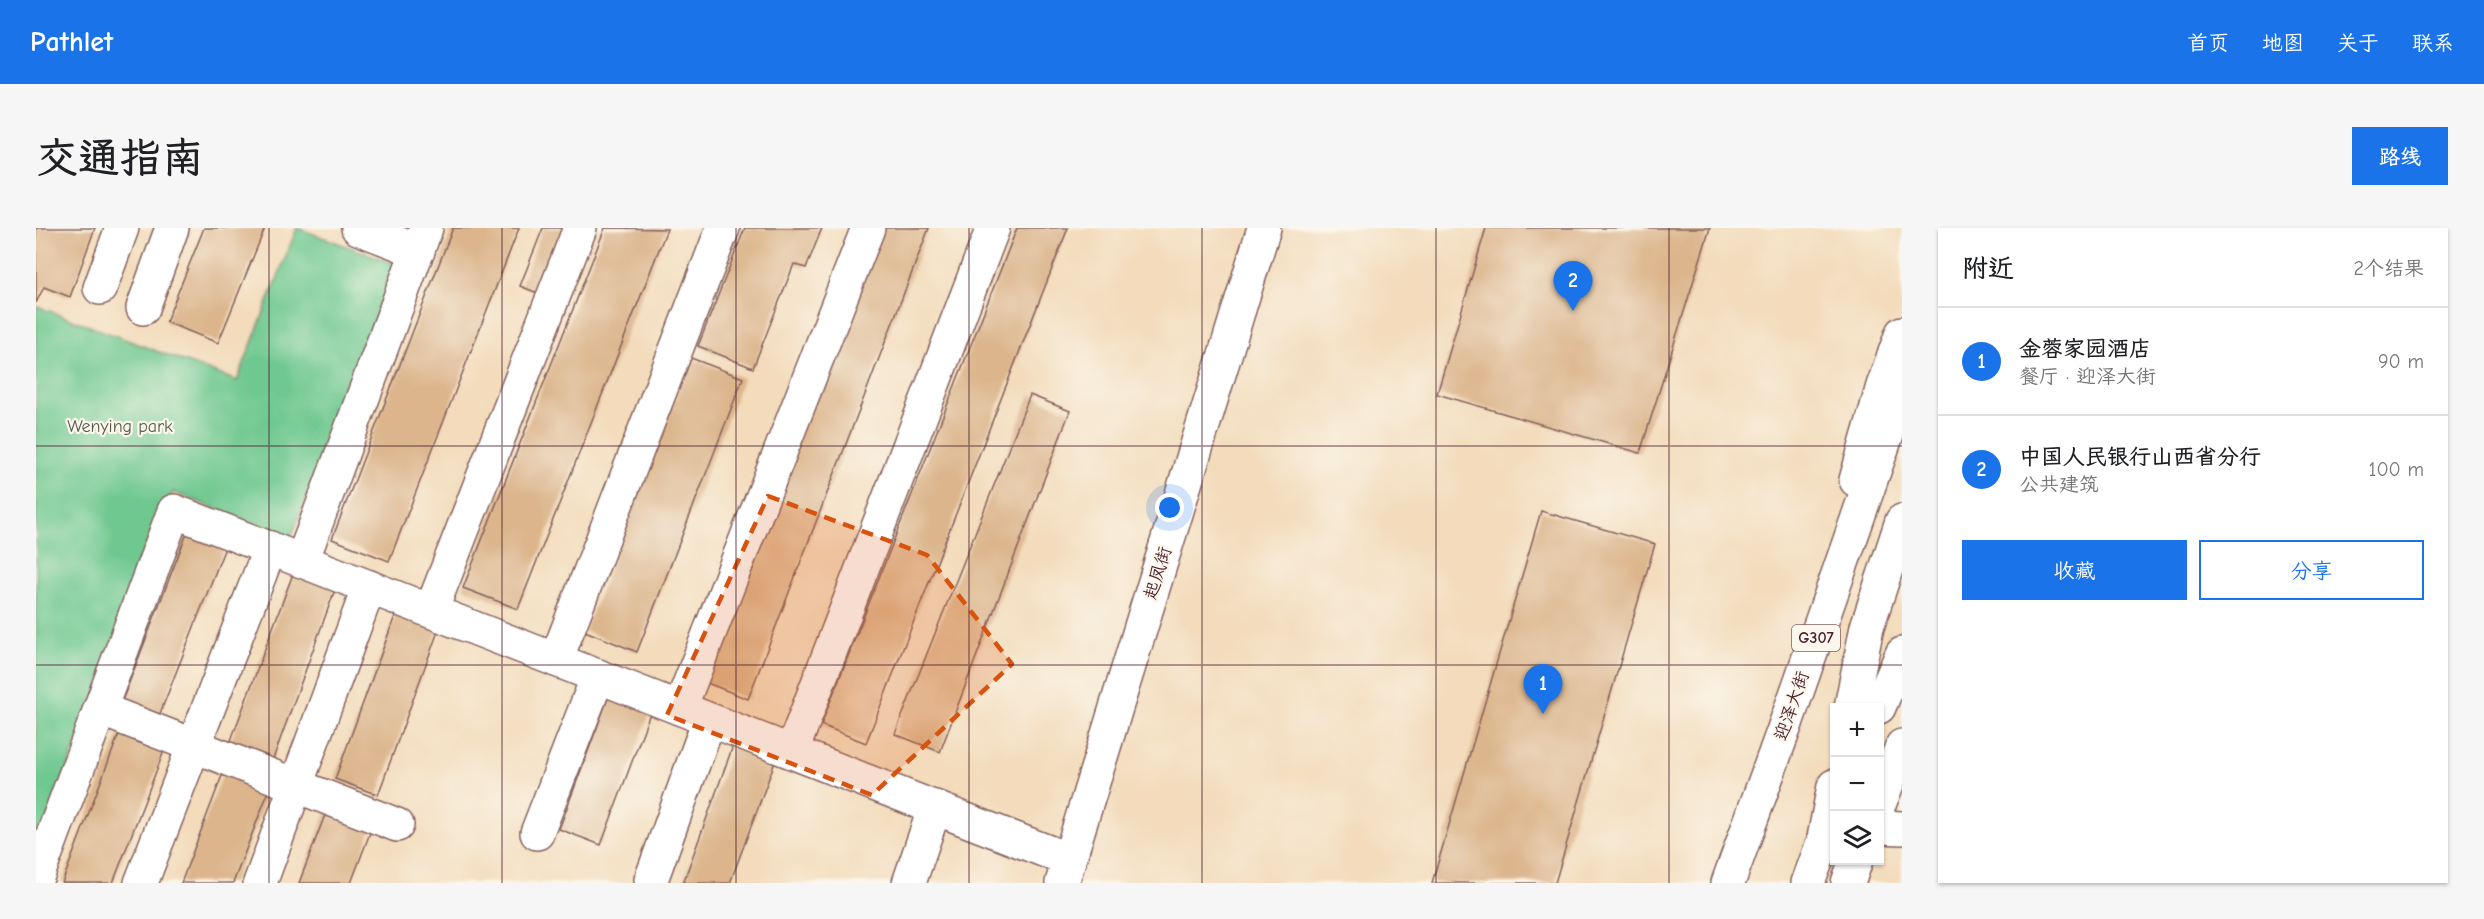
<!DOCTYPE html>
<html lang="zh">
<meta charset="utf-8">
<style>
body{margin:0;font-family:"Comic Neue","LXGW WenKai TC",sans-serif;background:#f6f6f6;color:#202124}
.controls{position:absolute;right:18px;bottom:18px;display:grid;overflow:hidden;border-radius:0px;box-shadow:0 2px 4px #0004}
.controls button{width:54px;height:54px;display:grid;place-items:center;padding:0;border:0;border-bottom:2px solid #e0e0e0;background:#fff;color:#202124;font:30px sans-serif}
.you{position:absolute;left:1134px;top:280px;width:21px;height:21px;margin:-15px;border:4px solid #fff;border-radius:50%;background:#1a73e8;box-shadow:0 0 0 9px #1a73e833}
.badge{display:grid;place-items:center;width:39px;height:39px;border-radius:50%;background:#1a73e8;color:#fff;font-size:20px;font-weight:700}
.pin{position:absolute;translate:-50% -50px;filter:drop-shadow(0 2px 3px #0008)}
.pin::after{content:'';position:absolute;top:32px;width:21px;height:18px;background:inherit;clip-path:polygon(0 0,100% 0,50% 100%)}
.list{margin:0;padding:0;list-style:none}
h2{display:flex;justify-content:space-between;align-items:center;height:78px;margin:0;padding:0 24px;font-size:26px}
h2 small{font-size:20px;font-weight:400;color:#757577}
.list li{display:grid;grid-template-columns:39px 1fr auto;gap:18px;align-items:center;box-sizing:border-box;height:108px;padding:0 24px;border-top:2px solid #e0e0e0}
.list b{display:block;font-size:22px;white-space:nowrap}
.list p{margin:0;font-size:20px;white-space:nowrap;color:#757577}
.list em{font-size:20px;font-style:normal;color:#757577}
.actions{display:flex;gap:12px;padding:18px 24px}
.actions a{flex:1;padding:14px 0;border:2px solid #1a73e8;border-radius:0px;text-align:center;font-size:21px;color:#1a73e8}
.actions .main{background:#1a73e8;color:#fff}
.icon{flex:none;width:33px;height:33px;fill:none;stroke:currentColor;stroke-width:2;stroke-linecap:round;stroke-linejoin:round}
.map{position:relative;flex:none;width:1866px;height:655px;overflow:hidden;border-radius:0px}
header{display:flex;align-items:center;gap:36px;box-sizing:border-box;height:84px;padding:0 30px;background:#1a73e8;color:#fff}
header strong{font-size:28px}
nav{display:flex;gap:33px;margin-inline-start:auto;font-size:21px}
.intro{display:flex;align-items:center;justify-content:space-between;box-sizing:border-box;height:144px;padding:0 36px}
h1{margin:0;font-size:42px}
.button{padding:15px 27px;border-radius:0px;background:#1a73e8;color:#fff;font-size:21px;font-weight:700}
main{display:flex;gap:36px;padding:0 36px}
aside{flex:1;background:#fff;border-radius:0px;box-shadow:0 2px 4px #0004}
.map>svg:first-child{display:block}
</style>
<header>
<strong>Pathlet</strong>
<nav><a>首页</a><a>地图</a><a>关于</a><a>联系</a></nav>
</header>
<div class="intro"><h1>交通指南</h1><a class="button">路线</a></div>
<main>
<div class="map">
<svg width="1866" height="655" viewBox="0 0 1866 655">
<rect width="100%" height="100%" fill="#fbf7ec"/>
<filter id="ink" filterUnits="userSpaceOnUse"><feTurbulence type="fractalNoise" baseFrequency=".0167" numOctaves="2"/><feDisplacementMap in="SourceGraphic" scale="12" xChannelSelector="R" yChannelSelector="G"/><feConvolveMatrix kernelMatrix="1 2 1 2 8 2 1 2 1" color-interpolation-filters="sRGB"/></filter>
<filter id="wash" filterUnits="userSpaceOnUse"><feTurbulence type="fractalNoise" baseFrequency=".008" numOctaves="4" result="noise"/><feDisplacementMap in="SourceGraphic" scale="24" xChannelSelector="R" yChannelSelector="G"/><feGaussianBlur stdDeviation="1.35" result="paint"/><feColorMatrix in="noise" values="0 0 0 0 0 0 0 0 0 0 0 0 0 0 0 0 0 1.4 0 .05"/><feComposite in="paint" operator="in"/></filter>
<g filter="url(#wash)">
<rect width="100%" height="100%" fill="#f3dbbb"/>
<path fill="#6ec88f" stroke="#5c745d" stroke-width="1.5" d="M261,0L360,36L255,310L137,264L0,623V78L201,153Z"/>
<g id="blocks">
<g fill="#dcb58c">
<path d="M0,0H59L34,69L8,59L0,75Z"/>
<path d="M168,0H229L182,115L130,94Z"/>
<path d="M417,0H483L353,333L296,311Z"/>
<path d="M507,0H536L509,68L484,58Z"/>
<path d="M569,0L631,1L482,381L427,360Z"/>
<path d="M709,0H786L770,40L758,36L717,140L662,118Z"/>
<path d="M840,0H893L712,471L666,453Z"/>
<path d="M981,0H1032L830,515L785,497Z"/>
<path d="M1450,0H1674L1604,225L1401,166Z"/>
<path d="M655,130L707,150L601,424L549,403Z"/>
<path d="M994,167L1034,183L904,524L859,506Z"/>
<path d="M1505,283L1619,316L1519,655H1396Z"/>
<path d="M154,297L192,312L123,488L86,473Z"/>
<path d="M258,343L300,359L237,531L194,515Z"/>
<path d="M362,380L405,395L342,567L299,551Z"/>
<path d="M575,462L617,477L565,617L523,601Z"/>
<path d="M86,498L131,515L77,655H26Z"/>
<path d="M698,515L740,531L694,655H647Z"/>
<path d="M189,540L235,557L197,655H145Z"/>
<path d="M292,579L337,597L315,655H263Z"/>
</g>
</g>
</g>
<g filter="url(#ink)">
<use href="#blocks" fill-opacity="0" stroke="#85615d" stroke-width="1.5"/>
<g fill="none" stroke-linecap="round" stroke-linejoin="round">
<defs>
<g id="minor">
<path d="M322,0L382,23"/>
<path d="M64,60L86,0"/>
<path d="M107,80L136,0"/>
<path d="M266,333L390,0"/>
<path d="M395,383L544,0"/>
<path d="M520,432L687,0"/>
<path d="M644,480L832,0"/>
<path d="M64,481L361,597"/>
<path d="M756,523L957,0"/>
<path d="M1844,599L1866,600"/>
<path d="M501,605L562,448"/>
<path d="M0,652L138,283L1033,632"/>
<path d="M615,652L673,492"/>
<path d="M105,655L234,320"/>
<path d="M224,655L333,359"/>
<path d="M873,655L899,579"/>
<path d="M1026,655L1228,0"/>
</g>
<g id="major">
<path d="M1820,252L1847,158L1866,105"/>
<path d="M1815,479L1831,399L1866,293"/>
<path d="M1844,574L1866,518"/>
<path d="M1788,610L1798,558"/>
<path d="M1812,655L1820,632"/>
</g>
<g id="highway">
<path d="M1843,479L1866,426"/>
<path d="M1692,655L1748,501L1866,163"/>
<path d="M1772,655L1798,585"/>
</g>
</defs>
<use href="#minor" stroke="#85615d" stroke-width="36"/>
<use href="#major" stroke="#85615d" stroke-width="36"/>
<use href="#highway" stroke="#85615d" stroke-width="36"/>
<use href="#minor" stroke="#fff" stroke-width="33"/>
<use href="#major" stroke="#fff" stroke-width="33"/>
<use href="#highway" stroke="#fff" stroke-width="33"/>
</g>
</g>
<path fill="#d8530f" fill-opacity="0.2" stroke="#d8530f" stroke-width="4.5" stroke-dasharray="12 8" stroke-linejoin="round" d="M732,268L891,327L976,436L836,567L631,487Z"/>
<path fill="none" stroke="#4a1f2b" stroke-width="1.5" stroke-opacity="0.55" d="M233,0V655M466,0V655M700,0V655M933,0V655M1166,0V655M1400,0V655M1633,0V655M0,218H1866M0,437H1866"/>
<g text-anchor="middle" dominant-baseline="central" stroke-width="4.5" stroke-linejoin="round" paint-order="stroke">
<rect fill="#fbf7ec" stroke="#7f6065" stroke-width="1.5" x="1756" y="397" width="48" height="26" rx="4.5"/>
<g font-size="16" font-weight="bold" fill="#4a1f2b">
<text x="1780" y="410">G307</text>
</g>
<g font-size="18" fill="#575a4e" stroke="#fbf7ec">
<text x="84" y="198">Wenying park</text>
</g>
<g font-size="18" fill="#4a1f2b" stroke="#fbf7ec">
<text transform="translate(1122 345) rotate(-73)">起凤街</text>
<text transform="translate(1756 478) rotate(-71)">迎泽大街</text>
</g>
</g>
</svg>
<div class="controls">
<button>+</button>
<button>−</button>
<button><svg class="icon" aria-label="layers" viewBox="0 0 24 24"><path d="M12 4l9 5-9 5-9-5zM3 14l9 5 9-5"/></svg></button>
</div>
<div class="you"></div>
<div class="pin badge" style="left:1507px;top:486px">1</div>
<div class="pin badge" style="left:1537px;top:83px">2</div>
</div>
<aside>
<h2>附近<small>2个结果</small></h2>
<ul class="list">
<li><span class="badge">1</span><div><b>金蓉家园酒店</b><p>餐厅 · 迎泽大街</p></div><em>90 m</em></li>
<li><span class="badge">2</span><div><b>中国人民银行山西省分行</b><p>公共建筑</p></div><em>100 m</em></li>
</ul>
<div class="actions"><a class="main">收藏</a><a>分享</a></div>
</aside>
</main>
